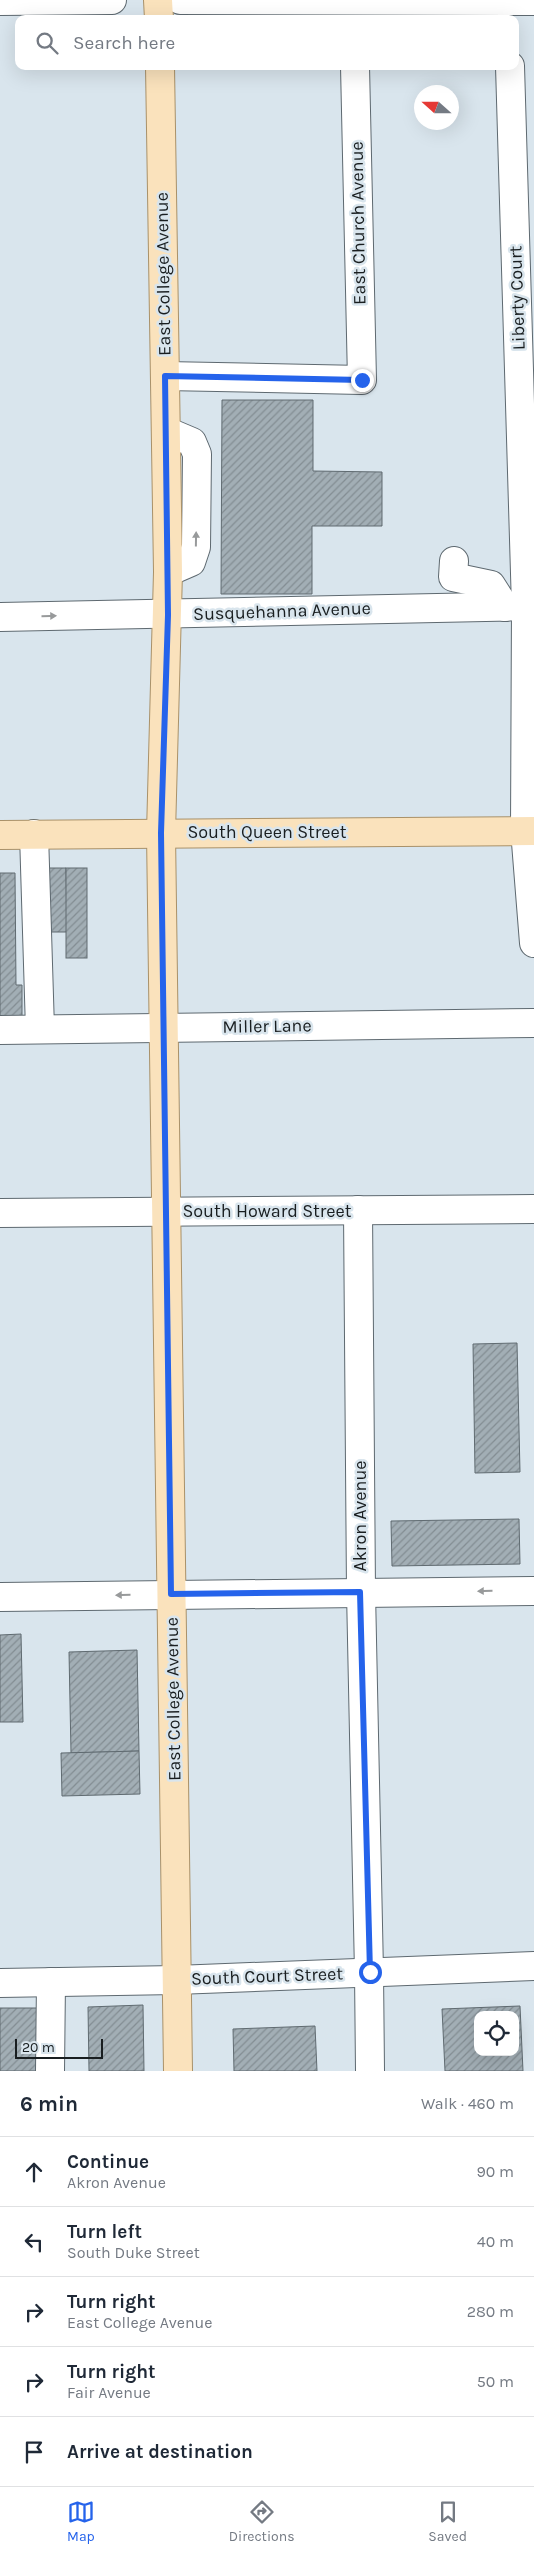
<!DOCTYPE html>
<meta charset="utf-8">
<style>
body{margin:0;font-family:Karla,sans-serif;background:#f6f6f7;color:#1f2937}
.controls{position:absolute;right:15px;bottom:15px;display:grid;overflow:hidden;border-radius:10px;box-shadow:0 5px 20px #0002}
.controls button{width:45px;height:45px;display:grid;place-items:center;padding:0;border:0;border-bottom:1px solid #e0e1e3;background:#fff;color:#1f2937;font:25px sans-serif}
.compass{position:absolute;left:414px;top:85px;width:45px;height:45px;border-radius:50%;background:#fff;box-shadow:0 5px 20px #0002;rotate:291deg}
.scale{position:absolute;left:15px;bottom:12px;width:88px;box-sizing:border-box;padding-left:5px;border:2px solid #191e20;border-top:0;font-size:14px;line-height:18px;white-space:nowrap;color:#191e20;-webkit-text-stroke:4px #d9e5ed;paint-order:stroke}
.stop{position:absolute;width:15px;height:15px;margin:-11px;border:4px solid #2563eb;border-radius:50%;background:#fff}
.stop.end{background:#2563eb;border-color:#fff;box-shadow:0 1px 5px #0008}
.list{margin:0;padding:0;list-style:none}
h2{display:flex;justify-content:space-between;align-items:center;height:65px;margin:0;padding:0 20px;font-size:21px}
h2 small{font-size:16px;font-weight:400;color:#747a83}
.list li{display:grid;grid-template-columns:32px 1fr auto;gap:15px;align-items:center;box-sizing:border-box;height:70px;padding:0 20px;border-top:1px solid #e0e1e3}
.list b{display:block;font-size:19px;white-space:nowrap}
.list p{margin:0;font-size:16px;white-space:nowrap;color:#747a83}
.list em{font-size:16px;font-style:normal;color:#747a83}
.icon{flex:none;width:28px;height:28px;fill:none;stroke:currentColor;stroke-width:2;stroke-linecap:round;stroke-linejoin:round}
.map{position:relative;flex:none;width:534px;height:2071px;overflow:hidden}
.search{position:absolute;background:#fff;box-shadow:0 5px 20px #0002;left:15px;right:15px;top:15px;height:55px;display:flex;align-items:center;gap:12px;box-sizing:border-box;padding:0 18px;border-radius:10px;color:#747a83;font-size:19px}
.sheet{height:415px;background:#fff}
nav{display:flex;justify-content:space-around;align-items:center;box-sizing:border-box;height:70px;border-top:1px solid #e0e1e3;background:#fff;font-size:14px;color:#747a83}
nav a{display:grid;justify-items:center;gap:2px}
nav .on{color:#2563eb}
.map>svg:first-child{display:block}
</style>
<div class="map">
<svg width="534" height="2071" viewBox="0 0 534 2071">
<defs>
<pattern id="building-hatch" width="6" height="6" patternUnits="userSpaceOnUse" patternTransform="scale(1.25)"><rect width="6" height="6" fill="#a2aeb5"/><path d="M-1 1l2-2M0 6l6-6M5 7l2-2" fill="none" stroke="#838d93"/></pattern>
</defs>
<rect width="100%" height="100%" fill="#d9e5ed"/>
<g fill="url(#building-hatch)" stroke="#606b71" fill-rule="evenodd">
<path d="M222,400H313V471L382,472V526H312V594H221Z"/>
<path d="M45,868H66L67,932H45Z"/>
<rect x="66" y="868" width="21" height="90"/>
<path d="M0,873H15L16,985H22V1026H0Z"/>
<path d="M517,1343L520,1472L475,1473L473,1344Z"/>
<path d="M519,1519L520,1564L392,1566L391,1521Z"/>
<path d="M21,1634L23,1722H0V1635Z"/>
<path d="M137,1650L139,1751L71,1753L69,1652Z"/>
<path d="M139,1751L140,1794L62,1796L61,1753Z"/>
<path d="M143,2005L144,2071H89L88,2007Z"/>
<path d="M520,2006L523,2071H445L442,2009ZM478,2015H515V2052H478Z"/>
<path d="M0,2008H40L39,2071H0Z"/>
<path d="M315,2026L317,2071H234L233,2029Z"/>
</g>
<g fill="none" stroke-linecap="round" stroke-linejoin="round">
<defs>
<g id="minor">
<path d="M180,0L534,1"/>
<path d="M0,1L112,0"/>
<path d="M510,66L526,607L525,830L534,943"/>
<path d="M165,376L362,380L355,66"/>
<path d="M166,431L192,442L197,454L196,547L191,562L168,572"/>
<path d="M454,561L453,577L491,585L505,607"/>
<path d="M0,617L534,606"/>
<path d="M34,834L40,1029"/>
<path d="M0,1030L534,1023"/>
<path d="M358,1210L361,1592L369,1972L370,2071"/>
<path d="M0,1213L534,1209"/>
<path d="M0,1597L534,1591"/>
<path d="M0,1983L176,1980L534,1966"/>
<path d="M50,2071L51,1982"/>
</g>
<g id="major">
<path d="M158,0L159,19"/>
<path d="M160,66L168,572L161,833L178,2071"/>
<path d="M0,835L534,831"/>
</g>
</defs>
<use href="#minor" stroke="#5e6970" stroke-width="30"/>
<use href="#major" stroke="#a99169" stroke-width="30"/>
<use href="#minor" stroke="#fff" stroke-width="28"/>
<use href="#major" stroke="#fae2bc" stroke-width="28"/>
</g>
<defs><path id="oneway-solid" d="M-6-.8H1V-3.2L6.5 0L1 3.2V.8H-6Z" transform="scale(1.25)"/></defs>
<g fill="#989a9b">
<use href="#oneway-solid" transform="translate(196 539) rotate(-89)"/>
<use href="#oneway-solid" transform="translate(49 616) rotate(-1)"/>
<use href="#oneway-solid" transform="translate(485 1591) rotate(179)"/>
<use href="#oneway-solid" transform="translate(123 1595) rotate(179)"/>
</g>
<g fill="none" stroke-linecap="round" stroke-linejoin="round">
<path stroke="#2563eb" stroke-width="6" d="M362,380L165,376L168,615L161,833L171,1594L360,1592L370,1972"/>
</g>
<g text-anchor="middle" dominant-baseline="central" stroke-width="5" stroke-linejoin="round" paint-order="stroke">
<g font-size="18" fill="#191e20" stroke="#d9e5ed">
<text transform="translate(358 223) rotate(-91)">East Church Avenue</text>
<text transform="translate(163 274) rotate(-91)">East College Avenue</text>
<text transform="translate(517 298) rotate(-92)">Liberty Court</text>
<text transform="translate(282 611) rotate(-2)">Susquehanna Avenue</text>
<text x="267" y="832">South Queen Street</text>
<text transform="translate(267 1026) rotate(-1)">Miller Lane</text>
<text x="267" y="1211">South Howard Street</text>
<text transform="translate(360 1516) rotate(-90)">Akron Avenue</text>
<text transform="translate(173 1699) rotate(-91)">East College Avenue</text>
<text transform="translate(267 1976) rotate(-2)">South Court Street</text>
</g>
</g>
</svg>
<div class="controls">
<button><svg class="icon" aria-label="locate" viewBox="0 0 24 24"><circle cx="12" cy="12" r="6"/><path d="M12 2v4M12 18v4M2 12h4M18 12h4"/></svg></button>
</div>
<svg class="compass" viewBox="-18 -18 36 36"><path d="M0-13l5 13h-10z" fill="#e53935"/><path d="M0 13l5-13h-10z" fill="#747a83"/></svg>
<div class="scale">20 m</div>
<div class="stop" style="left:370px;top:1972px"></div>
<div class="stop end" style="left:362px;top:380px"></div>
<div class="search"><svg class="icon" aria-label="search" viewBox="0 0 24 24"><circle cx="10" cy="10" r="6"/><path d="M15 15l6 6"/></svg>Search here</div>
</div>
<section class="sheet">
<h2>6 min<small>Walk · 460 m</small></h2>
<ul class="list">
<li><svg class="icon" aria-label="ahead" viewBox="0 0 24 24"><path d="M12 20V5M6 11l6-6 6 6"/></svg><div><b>Continue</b><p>Akron Avenue</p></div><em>90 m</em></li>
<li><svg class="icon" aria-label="left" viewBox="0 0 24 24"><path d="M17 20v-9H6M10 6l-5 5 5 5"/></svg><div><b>Turn left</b><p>South Duke Street</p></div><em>40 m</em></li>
<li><svg class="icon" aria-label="right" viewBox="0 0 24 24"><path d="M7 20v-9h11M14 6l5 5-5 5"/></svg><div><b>Turn right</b><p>East College Avenue</p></div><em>280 m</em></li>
<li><svg class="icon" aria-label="right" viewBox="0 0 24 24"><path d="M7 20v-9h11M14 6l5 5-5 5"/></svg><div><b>Turn right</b><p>Fair Avenue</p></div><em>50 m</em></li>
<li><svg class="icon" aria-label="arrive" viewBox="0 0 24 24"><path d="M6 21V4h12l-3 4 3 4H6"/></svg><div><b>Arrive at destination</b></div></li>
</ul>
</section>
<nav>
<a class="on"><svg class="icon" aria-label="map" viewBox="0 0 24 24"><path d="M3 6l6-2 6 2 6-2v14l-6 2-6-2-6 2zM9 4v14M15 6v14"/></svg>Map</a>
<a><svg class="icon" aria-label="directions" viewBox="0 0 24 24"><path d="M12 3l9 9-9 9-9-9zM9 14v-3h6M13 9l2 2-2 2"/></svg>Directions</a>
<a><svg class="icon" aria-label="saved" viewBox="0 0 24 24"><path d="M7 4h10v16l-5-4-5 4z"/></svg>Saved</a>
</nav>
